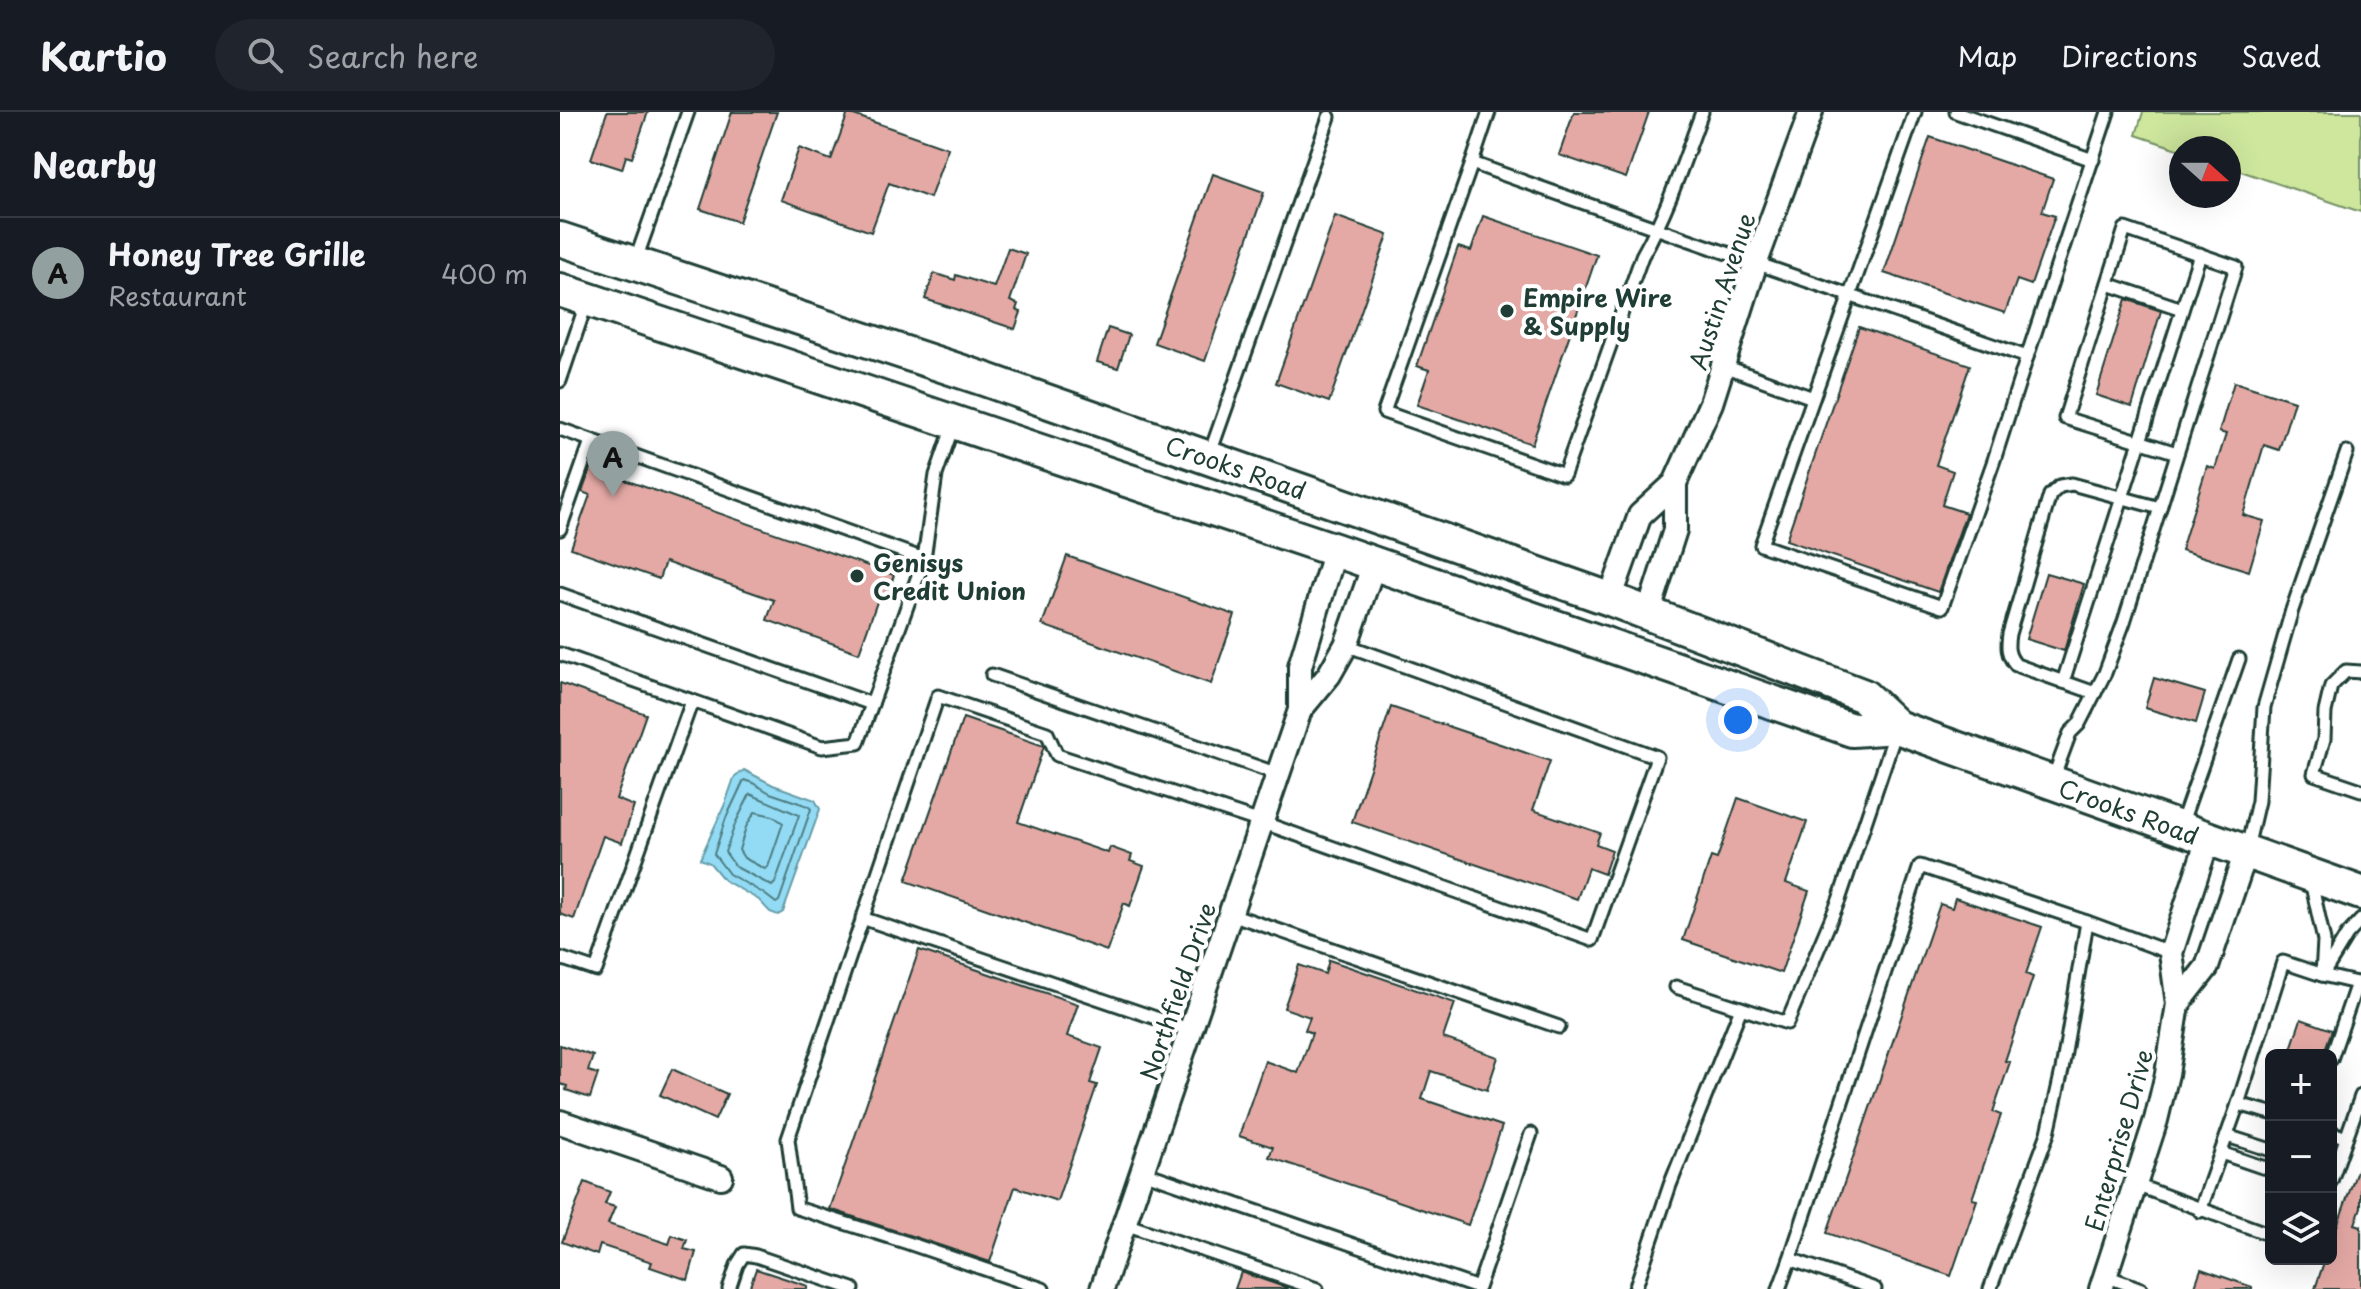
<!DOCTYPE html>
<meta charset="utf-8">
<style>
body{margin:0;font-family:"Playpen Sans",sans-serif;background:#20242c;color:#f1f3f6}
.controls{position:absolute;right:24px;bottom:24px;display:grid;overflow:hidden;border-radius:12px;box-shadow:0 8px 32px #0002}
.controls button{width:72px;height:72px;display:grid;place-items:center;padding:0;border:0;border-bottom:2px solid #363941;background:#171b24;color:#f1f3f6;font:40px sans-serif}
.compass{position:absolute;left:1609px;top:24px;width:72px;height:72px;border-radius:50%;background:#171b24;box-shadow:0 8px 32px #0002;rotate:111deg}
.you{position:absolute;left:1178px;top:608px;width:28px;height:28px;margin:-20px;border:6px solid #fff;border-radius:50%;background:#1a73e8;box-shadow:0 0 0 12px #1a73e833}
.badge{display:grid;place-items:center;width:52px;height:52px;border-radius:50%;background:#92a19f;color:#111;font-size:26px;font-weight:700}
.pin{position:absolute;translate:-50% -66px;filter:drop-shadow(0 2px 4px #0008)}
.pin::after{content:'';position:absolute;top:42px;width:28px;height:24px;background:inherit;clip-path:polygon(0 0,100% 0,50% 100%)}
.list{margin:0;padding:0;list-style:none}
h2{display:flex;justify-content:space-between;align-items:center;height:104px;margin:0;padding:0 32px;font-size:34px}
h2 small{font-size:26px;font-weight:400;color:#9ea1a6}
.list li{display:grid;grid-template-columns:52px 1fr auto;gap:24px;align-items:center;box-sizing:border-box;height:112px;padding:0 32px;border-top:2px solid #363941}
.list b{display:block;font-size:30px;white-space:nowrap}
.list p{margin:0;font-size:26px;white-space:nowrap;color:#9ea1a6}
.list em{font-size:26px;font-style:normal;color:#9ea1a6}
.icon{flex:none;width:44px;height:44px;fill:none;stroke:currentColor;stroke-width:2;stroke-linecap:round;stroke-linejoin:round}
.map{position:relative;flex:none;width:1801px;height:1177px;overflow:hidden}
header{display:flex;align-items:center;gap:48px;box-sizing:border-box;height:112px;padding:0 40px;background:#171b24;border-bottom:2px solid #363941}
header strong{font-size:38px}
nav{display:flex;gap:44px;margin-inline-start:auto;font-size:28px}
.search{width:560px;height:72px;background:#20242c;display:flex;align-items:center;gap:20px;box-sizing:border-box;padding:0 28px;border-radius:44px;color:#9ea1a6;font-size:30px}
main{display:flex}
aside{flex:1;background:#171b24}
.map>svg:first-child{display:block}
</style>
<header>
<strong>Kartio</strong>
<div class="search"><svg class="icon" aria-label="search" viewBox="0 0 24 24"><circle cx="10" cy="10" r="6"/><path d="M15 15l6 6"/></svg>Search here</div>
<nav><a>Map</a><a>Directions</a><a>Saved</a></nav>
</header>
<main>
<aside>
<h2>Nearby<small></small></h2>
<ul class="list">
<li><span class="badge">A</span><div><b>Honey Tree Grille</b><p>Restaurant</p></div><em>400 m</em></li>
</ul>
</aside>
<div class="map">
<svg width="1801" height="1177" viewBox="0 0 1801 1177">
<rect width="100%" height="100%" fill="#fff"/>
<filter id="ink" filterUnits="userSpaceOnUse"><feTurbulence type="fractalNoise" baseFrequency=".0125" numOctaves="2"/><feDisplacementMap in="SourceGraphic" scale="16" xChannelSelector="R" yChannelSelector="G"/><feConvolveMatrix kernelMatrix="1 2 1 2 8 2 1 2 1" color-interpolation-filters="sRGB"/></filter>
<g filter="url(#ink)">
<path fill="#cee79d" stroke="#769268" stroke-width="2" d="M1583,0H1801V100L1669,55V36H1621V38L1576,23Z"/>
<path fill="#93dbf4" stroke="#659ca7" stroke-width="2" d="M184,658L213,673L255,688L260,697L223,800L218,803L210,800L199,788L164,768L150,751L140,747L165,692L174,666Z"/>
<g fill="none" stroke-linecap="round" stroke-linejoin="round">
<g stroke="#4d7c81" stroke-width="2">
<path d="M184,668L193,671L210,681L248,694L251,697L219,789L216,791L203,781L169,762L154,742L166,706Z"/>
<path d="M190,682L239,703L215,771L212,774L176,755L165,740L176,710Z"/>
<path d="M195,700L213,704L223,711L208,755L205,757L184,746L179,738L186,715Z"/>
</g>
</g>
<g fill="#e4a9a5" stroke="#1f3d34" stroke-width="2">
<path d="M47,0H88L72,46L66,44L62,57L31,47Z"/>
<path d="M172,0H217L179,110L140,97Z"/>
<path d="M1014,0H1089L1066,66L999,43Z"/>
<path d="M288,1L388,36L370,86L329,71L311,120L221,88L239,36L271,48Z"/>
<path d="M1370,25L1493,67L1482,100L1495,104L1471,173L1457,168L1445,201L1324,161Z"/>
<path d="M653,62L704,80L645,249L594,231Z"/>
<path d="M775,104L828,123L769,290L716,271Z"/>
<path d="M923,104L1037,143L972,332L857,293L869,258L857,254L898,135L911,139Z"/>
<path d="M448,136L466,142L450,189L458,192L456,198L461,200L455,217L365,187L374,161L395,168L396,163L434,175Z"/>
<path d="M1566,187L1601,199L1572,295L1536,283Z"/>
<path d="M1299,215L1410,253L1376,353L1393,359L1382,393L1406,401L1378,480L1226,428Z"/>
<path d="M548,216L569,223L558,256L537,250Z"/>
<path d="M1674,270L1734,289L1719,338L1704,333L1683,403L1704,409L1689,459L1621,438L1647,354L1655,357L1666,322L1659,320Z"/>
<path d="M31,356L334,463L325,489L318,487L299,541L207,508L214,488L105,450L99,467L11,436L30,383L22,380Z"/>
<path d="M507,444L675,503L651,572L482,513Z"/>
<path d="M1486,461L1524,472L1504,539L1466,527Z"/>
<path d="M1594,566L1645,581L1636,611L1585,596Z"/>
<path d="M0,571L86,602L56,687L74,694L62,731L43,724L14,807L0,802Z"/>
<path d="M831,595L990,649L973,698L1040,721L1036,732L1052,738L1044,762L1028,756L1017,787L792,710Z"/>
<path d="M403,606L484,634L458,710L548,741L550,735L572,743L570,749L584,754L570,794L564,791L547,839L346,769Z"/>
<path d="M1178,686L1247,710L1226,771L1249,779L1221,861L1123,828L1151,745L1157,747Z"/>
<path d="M1395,786L1482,815L1466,862L1473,865L1445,949L1450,950L1433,1000L1441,1003L1412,1087L1417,1088L1391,1164L1267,1121L1380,792L1392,796Z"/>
<path d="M359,838L518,892L507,924L542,936L530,971L537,973L497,1089L455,1075L430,1150L270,1097Z"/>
<path d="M769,848L895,891L883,926L938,945L927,978L871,959L862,987L942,1014L908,1113L709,1045L713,1035L679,1024L705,949L738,961L752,921L745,918L750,905L724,896L739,853L765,862Z"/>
<path d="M1741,907L1772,918L1763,943H1729Z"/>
<path d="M0,933L33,944L28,959L38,962L30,986L6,978L7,974L0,972Z"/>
<path d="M112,957L167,982L155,1008L100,983Z"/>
<path d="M1799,1053H1801V1095L1795,1112L1801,1114V1177H1755L1765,1147H1771V1131Z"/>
<path d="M25,1070L50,1080L45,1092L55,1095L48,1112L109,1132L112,1123L127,1128L124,1137L136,1140L128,1168L90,1155L92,1150L40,1133L37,1143L2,1130Z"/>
<path d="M196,1157L248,1174V1177H189Z"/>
<path d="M1641,1157L1692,1175V1177H1634Z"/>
<path d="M681,1160L727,1176V1177H675Z"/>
</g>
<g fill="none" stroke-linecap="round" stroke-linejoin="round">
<defs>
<g id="service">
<path d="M1142,0C1124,49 1108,98 1082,144L1004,363L824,300L912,51C1096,118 1282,180 1467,245L1434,348L1382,495L1201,433L1355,0"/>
<path d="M1396,0L1533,48"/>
<path d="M912,51L929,0"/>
<path d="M75,150L128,0"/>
<path d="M1548,172L1622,197"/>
<path d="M1467,245L1548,0"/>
<path d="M1164,254L1253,286"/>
<path d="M0,269L26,192"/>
<path d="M0,317L364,447"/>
<path d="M649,344L769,5"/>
<path d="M0,417L31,329"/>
<path d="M0,482L312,592"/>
<path d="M0,542L262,635L298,631L364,447L376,363L393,314"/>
<path d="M1801,560L1786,559L1771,574L1765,600L1764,627L1754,662L1801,678"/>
<path d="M432,563L718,662"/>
<path d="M1503,570L1640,142"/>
<path d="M1535,581L1456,553C1447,543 1447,535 1449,522L1490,383L1500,374L1512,372L1600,396"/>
<path d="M1493,667L1510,621L1519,612L1545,561L1564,510L1676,155L1565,117L1505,306L1617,341"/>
<path d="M1621,713L1679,547"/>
<path d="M1687,736L1698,689L1704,595L1732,498L1787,340"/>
<path d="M1751,769L1764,829L1762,863"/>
<path d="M671,802L999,915"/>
<path d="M302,806L631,918"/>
<path d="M1527,810L1611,841"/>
<path d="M0,846L36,858L132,589"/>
<path d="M1765,859L1787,823L1801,808"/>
<path d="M1116,875L1227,911L1279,788L1336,619"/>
<path d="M1771,947L1797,871"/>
<path d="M1678,992L1711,1001"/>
<path d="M1771,1020L1786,1026"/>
<path d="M1667,1024L1711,1038"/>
<path d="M1661,1041L1702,1055L1711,1056"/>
<path d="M583,1060L918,1176L971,1022"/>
<path d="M1771,1069L1801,984"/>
<path d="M1576,1073L1711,1123"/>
<path d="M1640,1099L1678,992L1723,850L1762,863L1801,872"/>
<path d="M565,1112L757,1177"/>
<path d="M1546,1164L1581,1177"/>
<path d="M169,1177L177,1153L184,1142L196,1144L293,1177"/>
<path d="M483,1177L348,1131L237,1096L228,1027L378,584L487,621L497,643L701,710L1032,828L1097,645L786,533"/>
<path d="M1075,1177L1110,1073L1181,896"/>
<path d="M1219,1177L1230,1147"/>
<path d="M1315,1177L1230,1147L1360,754L1527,810L1502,958L1488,1021L1430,1177"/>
</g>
<g id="minor">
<path d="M1050,487L1080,403L1115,371L1151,291L1196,150L1251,0"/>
<path d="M1088,502L1115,418V371"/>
<path d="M740,598L769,563L786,533L814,452"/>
<path d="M1618,892L1647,855L1686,740"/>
<path d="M0,1010L161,1065"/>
<path d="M542,1177L740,598V554L775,438"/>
<path d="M1541,1177L1596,1008L1607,962L1618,892L1611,841L1648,727"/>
</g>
<g id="secondary">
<path d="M0,127L424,267L1050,487L1304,584L1337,615L1801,781"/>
<path d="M0,178L775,438L1292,618L1337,615"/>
</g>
</defs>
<use href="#service" stroke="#1f3d34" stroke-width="17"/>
<use href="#minor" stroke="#1f3d34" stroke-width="28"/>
<use href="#secondary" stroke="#1f3d34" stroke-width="38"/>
<use href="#service" stroke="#fff" stroke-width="11"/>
<use href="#minor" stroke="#fff" stroke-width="22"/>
<use href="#secondary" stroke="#fff" stroke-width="32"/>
</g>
</g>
<g fill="#1f3d34" stroke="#fff" stroke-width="3">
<circle cx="947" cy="199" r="8"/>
<circle cx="297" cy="464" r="8"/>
</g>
<g text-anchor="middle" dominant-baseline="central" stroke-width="8" stroke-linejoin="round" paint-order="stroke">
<g font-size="24" fill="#1f3d34" stroke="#fff">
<text transform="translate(1161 179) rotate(-72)">Austin Avenue</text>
<text transform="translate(676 355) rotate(19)">Crooks Road</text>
<text transform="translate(1569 699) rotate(20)">Crooks Road</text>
<text transform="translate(617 879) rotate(-71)">Northfield Drive</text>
<text transform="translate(1558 1028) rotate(-74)">Enterprise Drive</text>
</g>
<g font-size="24" font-weight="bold" fill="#1f3d34" stroke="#fff" text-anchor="start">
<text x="963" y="185">Empire Wire<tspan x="963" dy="28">&amp; Supply</tspan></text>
<text x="313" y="450">Genisys<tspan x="313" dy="28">Credit Union</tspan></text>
</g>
</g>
</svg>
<div class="controls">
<button>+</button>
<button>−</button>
<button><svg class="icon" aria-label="layers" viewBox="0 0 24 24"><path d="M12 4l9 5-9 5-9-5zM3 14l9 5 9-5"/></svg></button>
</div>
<svg class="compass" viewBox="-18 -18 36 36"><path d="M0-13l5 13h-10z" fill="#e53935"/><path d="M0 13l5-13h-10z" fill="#9ea1a6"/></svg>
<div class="you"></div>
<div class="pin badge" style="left:53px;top:385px">A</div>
</div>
</main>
